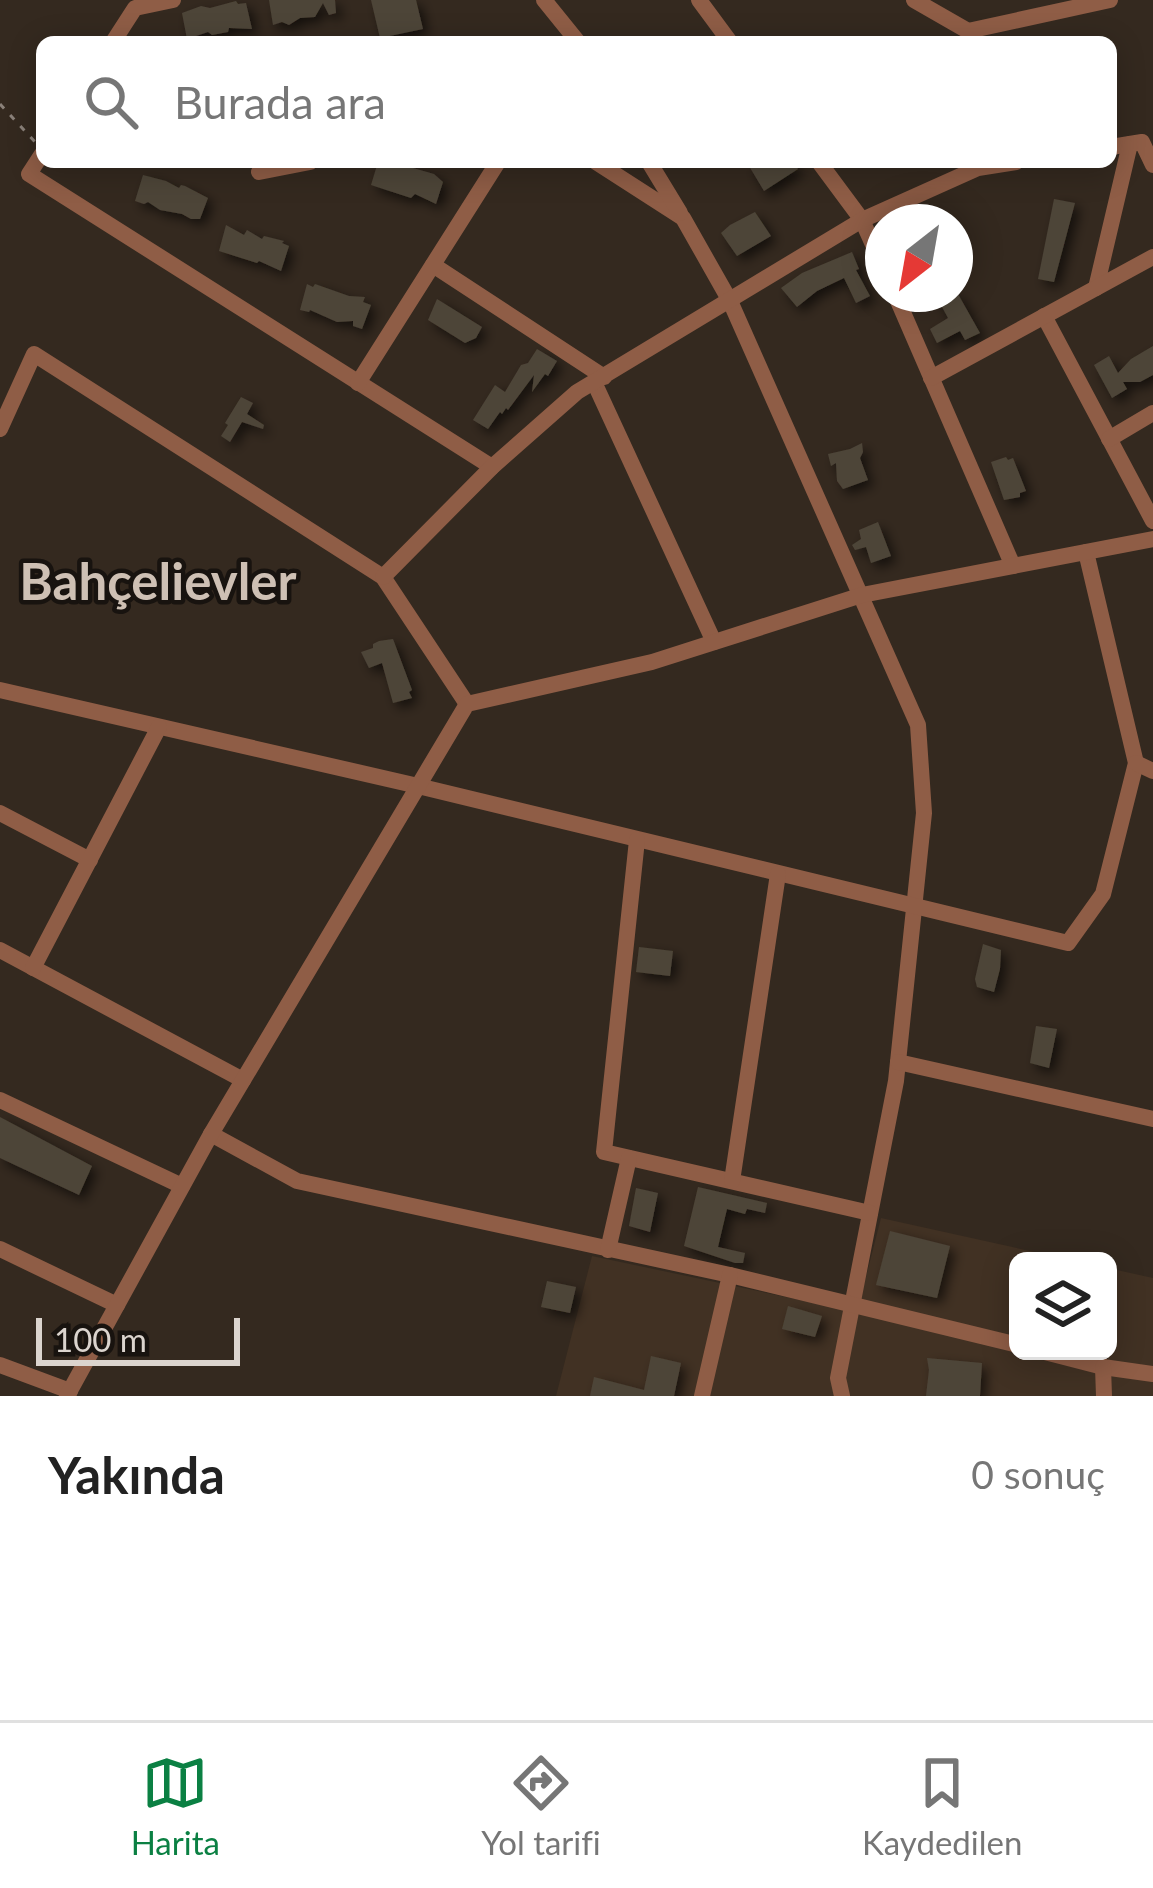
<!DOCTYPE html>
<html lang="tr">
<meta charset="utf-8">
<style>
body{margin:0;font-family:Lato,sans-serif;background:#f2f2f2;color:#222}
.controls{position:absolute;right:36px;bottom:36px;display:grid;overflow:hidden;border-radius:18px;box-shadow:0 6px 30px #0003}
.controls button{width:108px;height:108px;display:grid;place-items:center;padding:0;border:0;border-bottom:3px solid #e0e0e0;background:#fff;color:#222;font:60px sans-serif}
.compass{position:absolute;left:865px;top:204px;width:108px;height:108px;border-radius:50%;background:#fff;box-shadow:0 6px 30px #0003;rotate:211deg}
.scale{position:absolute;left:36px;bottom:30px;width:204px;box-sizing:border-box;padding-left:12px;border:6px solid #dbd4ce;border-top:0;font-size:33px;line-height:42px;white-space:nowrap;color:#dbd4ce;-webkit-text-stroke:9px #18130f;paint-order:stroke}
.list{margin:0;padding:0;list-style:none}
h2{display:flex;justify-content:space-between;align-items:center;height:156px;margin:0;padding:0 48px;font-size:51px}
h2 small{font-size:39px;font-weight:400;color:#767676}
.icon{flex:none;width:66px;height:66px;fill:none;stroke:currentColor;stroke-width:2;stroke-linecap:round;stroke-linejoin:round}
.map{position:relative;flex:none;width:1153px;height:1396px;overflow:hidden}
.search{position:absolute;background:#fff;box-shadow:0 6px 30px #0003;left:36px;right:36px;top:36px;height:132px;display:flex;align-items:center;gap:30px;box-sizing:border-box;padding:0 42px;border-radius:18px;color:#767676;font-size:45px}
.sheet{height:324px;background:#fff}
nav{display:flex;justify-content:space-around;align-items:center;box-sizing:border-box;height:168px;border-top:3px solid #e0e0e0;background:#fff;font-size:33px;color:#767676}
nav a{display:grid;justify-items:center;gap:6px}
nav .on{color:#0b8043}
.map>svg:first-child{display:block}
</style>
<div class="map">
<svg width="1153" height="1396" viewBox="0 0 1153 1396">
<defs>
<filter id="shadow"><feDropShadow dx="5.5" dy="5.5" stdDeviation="6" flood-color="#0009"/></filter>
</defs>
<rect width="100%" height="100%" fill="#34291f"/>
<path fill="#413123" d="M881,1218L1075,1261H1018V1351H1108V1268L1153,1278V1396H556L592,1256L857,1312Z"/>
<g fill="#4d4538" filter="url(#shadow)">
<path d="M269,0H335L336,13L329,15L323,3L315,17L300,18L289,25L282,22L273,25Z"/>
<path d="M371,0H416L423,29L380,38Z"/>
<path d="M236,1L238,4L246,3L252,29L229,28L228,32L212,35L208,32L187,39L182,13L201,6L210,8Z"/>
<path d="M378,162H392L434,174L443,182L436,204L415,194L411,198L371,185Z"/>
<path d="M756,162H793L798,169L764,191L749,166Z"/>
<path d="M143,175L166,181L179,188L181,185L185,186L208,198L200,219H191L182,214L160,210L148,202L144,204L135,201Z"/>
<path d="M1054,199L1075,203L1054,282L1038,279Z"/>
<path d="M755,212L771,236L737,256L721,233L730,225Z"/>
<path d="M226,225L244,235L247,230L262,239L264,236L284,241L282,243L289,246L281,271L259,261L257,263L219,251Z"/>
<path d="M852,252L859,269L856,270L870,296L856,303L844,278L817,291L797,307L781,288L802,273Z"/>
<path d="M307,284L313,287L315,284L349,296L365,297L363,302L371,305L362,329L353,326V321L337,322L310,310L309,312L300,310Z"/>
<path d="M935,294H958L980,333L965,340L960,331L937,343L930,329L948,318Z"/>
<path d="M437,299L482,327L476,338L465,343L428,320Z"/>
<path d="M1153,346V375L1140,382H1123L1127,389L1112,398L1094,365L1109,356L1118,373L1131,359Z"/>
<path d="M537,349L557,361L548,376L545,374L532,392L534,375L508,410L506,408L502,414L500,412L488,429L473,420L495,385L505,392L521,365L528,363Z"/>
<path d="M241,397L253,403L247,414L264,425L263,429L242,422L230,442L221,436L228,425L225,423Z"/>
<path d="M862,443L863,452L860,458L868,480L843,489L837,481L836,463L831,466L828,454L850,449Z"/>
<path d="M1006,457L1008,460L1013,458L1026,491L1020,493V497L1004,500L991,462Z"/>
<path d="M878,522L891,556L871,563L866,547L855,550L852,545L861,539L859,530Z"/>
<path d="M393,639L412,690L409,692L412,698L393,703L382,663L369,668L361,652L373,648V644L379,641Z"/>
<path d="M983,944L1001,950L1000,969L994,992L977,987L975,979Z"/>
<path d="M639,947L673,951L670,976L636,972Z"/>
<path d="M1036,1026L1057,1029L1049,1068L1030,1063Z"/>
<path d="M0,1117L92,1166L79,1195L0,1158Z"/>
<path d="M698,1187L767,1203L765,1213L747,1209L745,1214L727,1209L718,1247L745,1253L743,1263H735L684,1246Z"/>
<path d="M636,1188L658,1193L650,1232L629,1226Z"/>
<path d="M890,1231L950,1246L937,1298L876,1285Z"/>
<path d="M547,1281L576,1287L570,1313L541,1307Z"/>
<path d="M788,1306L822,1316L815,1337L782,1329Z"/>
<path d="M651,1356L681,1363L674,1396H590L594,1377L644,1390Z"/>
<path d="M927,1358L982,1363L980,1396H926L929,1370Z"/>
</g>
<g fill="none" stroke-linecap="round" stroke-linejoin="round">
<path stroke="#8a8179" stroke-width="3" stroke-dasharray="6 9" stroke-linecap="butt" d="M0,104L35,142"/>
<g stroke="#8f5d46" stroke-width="16">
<path d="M544,0L578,42"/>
<path d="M699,0L730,42"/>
<path d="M914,0L968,31L1110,0"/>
<path d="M113,42L135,8L173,0"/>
<path d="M1111,147L1142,142L1153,165"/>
<path d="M42,154L29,174L492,467"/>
<path d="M596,162L683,218L730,301L918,725L924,813L896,1081L838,1378L842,1396"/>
<path d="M649,162L680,213"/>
<path d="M819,162L862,220L883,267"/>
<path d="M259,172L310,162"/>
<path d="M433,265L604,377"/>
<path d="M1096,288L1130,144"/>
<path d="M895,294L1013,566"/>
<path d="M1044,316L1153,521"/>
<path d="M931,378L1153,257"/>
<path d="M594,382L714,642"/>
<path d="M358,383L498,162"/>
<path d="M0,429L34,354L383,577L467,704"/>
<path d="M1109,439L1153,413"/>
<path d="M383,577L492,467L577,392L862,220L978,168L1016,162"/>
<path d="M0,690L418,786L1068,943L1103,894L1136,763L1086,552"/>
<path d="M1136,763L1153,771"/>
<path d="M0,813L90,860"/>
<path d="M637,840L604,1152L870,1213"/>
<path d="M0,950L243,1080"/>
<path d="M33,968L159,727"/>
<path d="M898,1062L1153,1119"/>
<path d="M0,1100L182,1186"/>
<path d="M211,1134L297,1181L730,1275L1018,1345"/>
<path d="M732,1181L778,874"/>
<path d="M0,1249L117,1305"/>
<path d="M608,1250L629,1158"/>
<path d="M1041,1351L1103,1367L1153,1374"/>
<path d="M0,1365L70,1391"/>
<path d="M1103,1367L1104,1396"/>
<path d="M67,1396L211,1134L467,704L652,662L862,595L1153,539"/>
<path d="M702,1396L730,1275"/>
</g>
</g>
<g text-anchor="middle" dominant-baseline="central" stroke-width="9" stroke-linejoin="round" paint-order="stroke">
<g font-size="51" font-weight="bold" fill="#cec0b4" stroke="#18130f">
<text x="158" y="580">Bahçelievler</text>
</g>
</g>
</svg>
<div class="controls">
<button><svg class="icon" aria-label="layers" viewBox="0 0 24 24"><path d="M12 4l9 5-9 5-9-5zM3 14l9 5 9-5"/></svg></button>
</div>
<svg class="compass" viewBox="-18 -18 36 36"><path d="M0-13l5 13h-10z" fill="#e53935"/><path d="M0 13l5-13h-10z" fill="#767676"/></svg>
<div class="scale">100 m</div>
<div class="search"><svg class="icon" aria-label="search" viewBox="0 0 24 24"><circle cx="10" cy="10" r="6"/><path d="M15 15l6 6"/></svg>Burada ara</div>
</div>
<section class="sheet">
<h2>Yakında<small>0 sonuç</small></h2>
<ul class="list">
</ul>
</section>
<nav>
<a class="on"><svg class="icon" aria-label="map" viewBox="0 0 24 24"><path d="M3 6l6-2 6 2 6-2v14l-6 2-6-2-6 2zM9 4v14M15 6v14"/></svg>Harita</a>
<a><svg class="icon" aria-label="directions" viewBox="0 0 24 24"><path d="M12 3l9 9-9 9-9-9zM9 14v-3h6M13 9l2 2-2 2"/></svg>Yol tarifi</a>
<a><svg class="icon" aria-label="saved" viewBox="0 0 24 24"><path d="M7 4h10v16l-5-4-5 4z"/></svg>Kaydedilen</a>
</nav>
